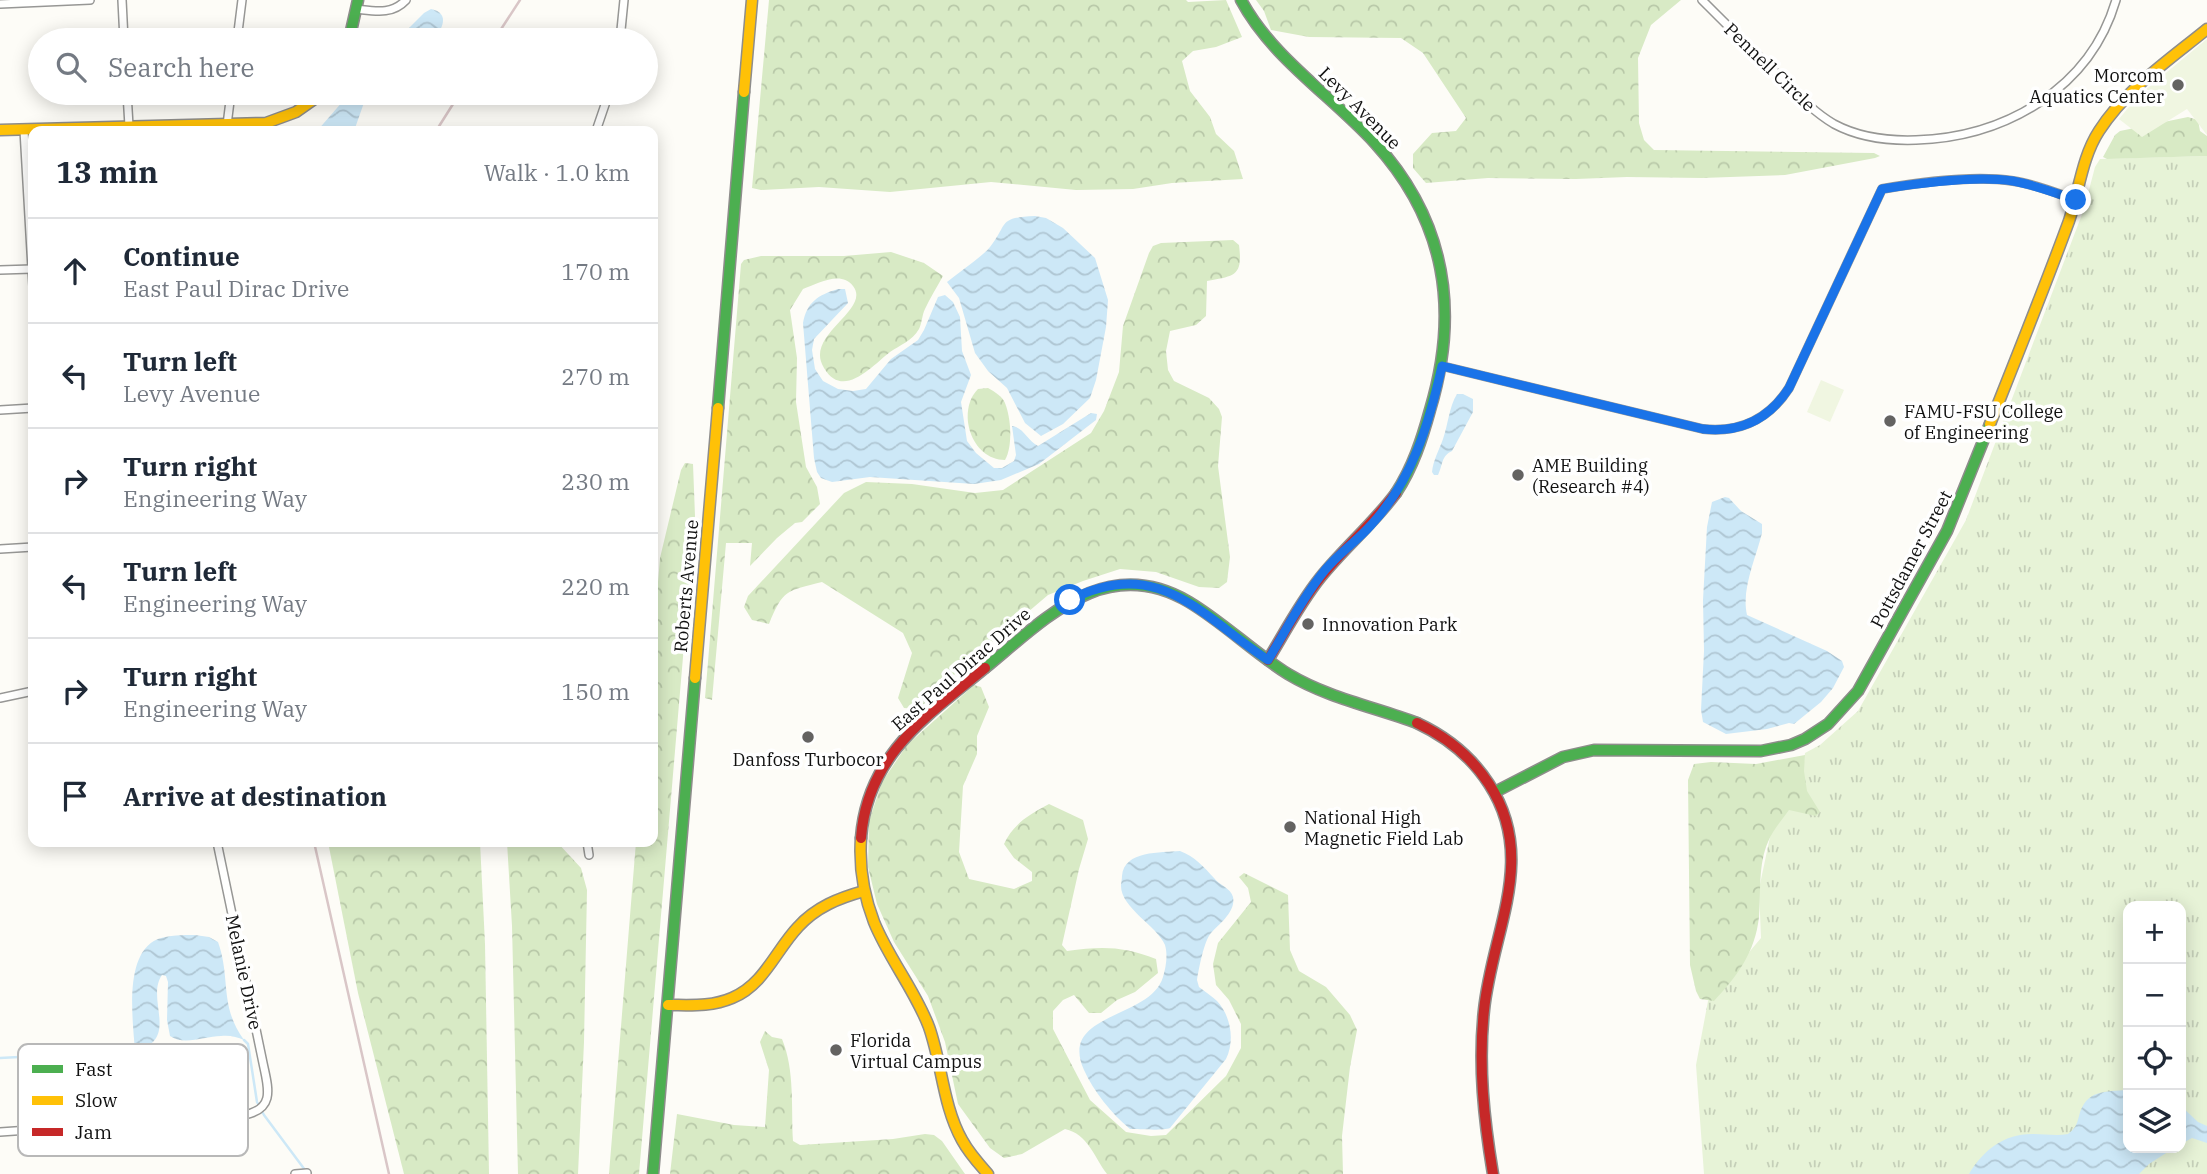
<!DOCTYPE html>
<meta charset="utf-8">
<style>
body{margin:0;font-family:"IBM Plex Serif",serif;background:#f2f2f3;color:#1f2937}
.controls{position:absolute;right:21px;bottom:21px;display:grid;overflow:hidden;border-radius:14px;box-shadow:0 4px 18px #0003}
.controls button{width:63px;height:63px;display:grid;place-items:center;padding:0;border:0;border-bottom:2px solid #e0e1e3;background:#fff;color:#1f2937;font:35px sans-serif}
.stop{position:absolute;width:21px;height:21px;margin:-16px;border:5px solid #1a73e8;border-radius:50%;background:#fff}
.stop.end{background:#1a73e8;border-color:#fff;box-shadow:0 2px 7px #0008}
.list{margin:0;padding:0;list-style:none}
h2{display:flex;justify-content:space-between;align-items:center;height:91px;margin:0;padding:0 28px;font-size:30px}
h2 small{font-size:23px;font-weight:400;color:#747a83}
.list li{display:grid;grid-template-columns:46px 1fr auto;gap:21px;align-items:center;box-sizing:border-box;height:105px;padding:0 28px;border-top:2px solid #e0e1e3}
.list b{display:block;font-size:26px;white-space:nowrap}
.list p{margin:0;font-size:23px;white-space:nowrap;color:#747a83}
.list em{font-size:23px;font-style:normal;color:#747a83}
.icon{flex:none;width:38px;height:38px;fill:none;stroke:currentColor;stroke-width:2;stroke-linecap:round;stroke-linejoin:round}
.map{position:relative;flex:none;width:2207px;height:1174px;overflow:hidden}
.search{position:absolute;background:#fff;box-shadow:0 4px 18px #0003;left:28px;top:28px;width:630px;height:77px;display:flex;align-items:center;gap:18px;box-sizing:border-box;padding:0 24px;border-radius:38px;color:#747a83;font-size:26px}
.panel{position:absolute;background:#fff;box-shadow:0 4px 18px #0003;left:28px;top:126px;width:630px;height:721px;border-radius:14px}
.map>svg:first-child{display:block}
</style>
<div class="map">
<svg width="2207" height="1174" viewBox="0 0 2207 1174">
<defs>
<pattern id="grass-tufts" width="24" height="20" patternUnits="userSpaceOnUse" patternTransform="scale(1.75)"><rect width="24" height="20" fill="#e7f3d7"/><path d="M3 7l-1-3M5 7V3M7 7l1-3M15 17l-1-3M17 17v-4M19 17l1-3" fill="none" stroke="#c5cfb8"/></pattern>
<pattern id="forest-crowns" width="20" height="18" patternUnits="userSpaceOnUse" patternTransform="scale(1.75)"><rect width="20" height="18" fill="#d8eac5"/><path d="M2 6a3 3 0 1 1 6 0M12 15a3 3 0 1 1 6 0" fill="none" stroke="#b8c8a8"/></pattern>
<pattern id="water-waves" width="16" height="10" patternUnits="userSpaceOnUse" patternTransform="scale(1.75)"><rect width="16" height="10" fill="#cde8f7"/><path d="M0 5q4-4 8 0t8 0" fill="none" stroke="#afc6d3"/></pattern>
</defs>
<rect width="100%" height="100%" fill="#fdfcf7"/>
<path fill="url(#grass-tufts)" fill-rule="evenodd" d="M2207,156V1174H1704L1696,1065L1708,1001L1761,938L1759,889L1774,818L1800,801L1805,753L1820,745L1858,711L1966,520L2084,209L2095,167L2100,159ZM2128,906H2181V1148H2128Z"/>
<g fill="url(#forest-crowns)">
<path d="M769,0H1186L1188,2L1226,0L1242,37L1216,47L1193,51L1182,61L1190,91L1210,117L1216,134L1234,151L1243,179L1172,183L1133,189L1076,190L991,182L890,192L819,187L761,190L752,188Z"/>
<path d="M1256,0H1681L1651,25L1638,58L1639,123L1644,140L1654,150L1874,153L1880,156L1875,158L1785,175L1702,178L1627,177L1576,179L1488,178L1426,183L1413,168V154L1432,133L1456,131L1466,118L1423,53L1401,38L1309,37L1271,30L1264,11Z"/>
<path d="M2188,117L2198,120L2200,131L2207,136V156L2107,159L2103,157L2115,135L2120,131Z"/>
<path d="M1233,240L1239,245C1243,276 1235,276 1207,281L1206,316L1196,325L1170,331L1166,351L1168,370L1174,381L1209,398L1219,409L1222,417L1218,466L1230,557L1227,582L1219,588L1199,587L1156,572L1120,569L1083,581L1048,595L948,680L919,709L904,708L898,698L912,653L903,633L822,582C787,591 783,589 769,624L752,620L744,607L748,596L844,493L866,482L912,484L975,493L1003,490L1091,433L1104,411L1119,372L1123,326L1149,253L1153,246L1161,243Z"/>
<path d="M891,252L924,263L943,276C937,287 930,298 925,309C922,315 922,323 919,329C912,341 900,345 890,352C872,366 843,400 824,368C803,335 872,310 853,286C841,270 817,284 803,289L790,310L797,358L796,402L806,467L817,487L820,504L802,522L795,523L777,538L750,566L752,543H726L712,700L705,698L741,264L744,260L761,256H844Z"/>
<path d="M988,388C995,392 1002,396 1005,403C1011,418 1013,446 1005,460C971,460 956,411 978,389Z"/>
<path d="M685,463L693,464L695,516L639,1174H609L636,842H653V642L660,558L681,470Z"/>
<path d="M974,685L981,687L989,707L977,736V754L963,786L959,852L969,879L1014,889L1032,881V872L1014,858L1004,844C1013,824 1030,814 1049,804L1083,820L1088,839L1079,869L1062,945L1067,951C1102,946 1123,946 1156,959L1158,973L1135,992L1117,1000L1101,1013H1089L1074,995L1063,1000L1053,1011V1029L1090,1100L1126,1132L1151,1136L1166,1135L1226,1076L1241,1048V1024L1229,1000L1216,985L1213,964L1218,943L1251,902L1248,888L1239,877L1244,873L1288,895L1290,950L1299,971L1326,987L1350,1015L1357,1030L1350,1067L1342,1136L1343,1174H1107C1094,1157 1088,1134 1065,1129L1022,1154L1004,1158L990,1148L958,1104L945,1042L928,996L894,942L877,904L868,867L869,821L882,782L907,745Z"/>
<path d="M1805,755L1804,771L1807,791L1820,812L1816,816L1789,810C1782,820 1772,831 1768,842C1758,865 1761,892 1759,917C1755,953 1737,976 1714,1001L1700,999L1696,991L1690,965L1688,780L1694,764L1711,762L1756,764Z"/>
<path d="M328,842H480L485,944L489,1174H404L358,993Z"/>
<path d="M507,842H557L581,868L587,890L584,1042L578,1174H518L512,926Z"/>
<path d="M765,1031L772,1037L782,1039C795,1070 791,1109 793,1141L800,1145L893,1139L925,1134L934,1135L942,1141L965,1174H670L677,1114L734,1125L765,1127L769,1070L760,1042Z"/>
</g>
<g fill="#f0f6e1">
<path d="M2207,39V135L2187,109L2142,137L2119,119L2138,96Z"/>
<path d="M1821,380L1844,390L1830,422L1807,412Z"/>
</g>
<g fill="url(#water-waves)">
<path d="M431,9C451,13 442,30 433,40H397L424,13Z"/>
<path d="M350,93H371L366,97L354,131H317Z"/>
<path d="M1035,216L1046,218L1063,228L1095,258L1108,300L1106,327L1096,380L1090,398L1063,424L1041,436L1025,423L1007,388L988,371L975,353L959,298L947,282C958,273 983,256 990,247C1009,223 997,218 1035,216Z"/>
<path d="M838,289H845L848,303L814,339L812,350L815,369L823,381L838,389L853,391L866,389L891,359L918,340L924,330L938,297L945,295L953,302L960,317L962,351L971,375L961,402L967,441L976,453L994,468H1002L1014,461L1016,455L1012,426C1023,427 1028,441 1038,446L1091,413L1097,414L1096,420L1039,464L1001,480L974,484L870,477L832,482L821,478L817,472L814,458L803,323C807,302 818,295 838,289Z"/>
<path d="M1457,394H1463L1473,399V412L1452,451C1441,456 1443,465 1438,475H1434L1432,472C1433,461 1439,450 1443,439C1448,425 1449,407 1457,394Z"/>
<path d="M1725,497L1729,498L1741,511L1762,524V533C1756,558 1741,589 1747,615L1827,651L1842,661L1844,667L1833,688L1821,702L1794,724L1789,723L1767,729L1726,734L1703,722L1701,710L1704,651L1703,600L1707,527L1712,502Z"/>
<path d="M1180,851C1194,856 1204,867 1214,878C1219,885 1231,888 1233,897C1236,912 1219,924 1211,933C1204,941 1199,968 1197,980L1199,987C1205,992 1212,996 1217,1001C1231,1016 1235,1041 1226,1059L1170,1128C1163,1131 1138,1129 1130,1129C1111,1113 1094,1092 1084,1070C1058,1012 1150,1020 1163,977C1166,967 1168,955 1165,945C1157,926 1121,908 1121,886C1121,883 1122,879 1122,876C1124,850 1161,853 1180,851Z"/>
<path d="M195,935L209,937L218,942C231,978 219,1006 244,1040C237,1037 230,1035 221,1036C205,1036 184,1046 170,1036L167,1020L168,982L166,976L162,975C145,999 181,1040 135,1051C133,1021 123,953 158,939C169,935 183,935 195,935Z"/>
<path d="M2128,1090V1148H2174L2149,1164L2139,1174H1969C1983,1150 2005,1133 2034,1134C2045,1134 2057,1136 2068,1134C2075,1129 2077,1124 2079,1116C2086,1089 2105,1092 2128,1090Z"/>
<path d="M2181,1106L2198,1122L2207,1126V1143L2192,1138L2181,1144Z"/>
</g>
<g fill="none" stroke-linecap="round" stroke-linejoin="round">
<g stroke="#cde8f7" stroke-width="2.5">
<path d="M244,1040L248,1044L257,1102L264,1115L305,1170"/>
<path d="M0,1058L135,1051"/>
</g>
<defs>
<g id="street">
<path d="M122,0L124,40"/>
<path d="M1702,0C1727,25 1752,50 1778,75C1795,92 1812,111 1834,124C1860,138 1887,141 1916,140C2005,137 2090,89 2116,0"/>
<path d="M0,4L90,0"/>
<path d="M356,9C375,11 392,15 406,0"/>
<path d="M237,40L242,0"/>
<path d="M620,40L624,0"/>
<path d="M127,93L129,126"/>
<path d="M227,125L231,93"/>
<path d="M24,130L33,286"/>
<path d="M596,131L609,93"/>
<path d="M0,270L32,269"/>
<path d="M1442,366L1703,429C1740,433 1769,419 1789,388L1882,189C1922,182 1973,175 2013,181C2035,184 2056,193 2076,200"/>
<path d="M0,410L33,408"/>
<path d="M0,549L33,547"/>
<path d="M0,698L33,691"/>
<path d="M587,842L589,855"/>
<path d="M0,1132L244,1115C276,1109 268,1087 263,1063L217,842"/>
<path d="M295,1174L307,1173"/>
</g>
<g id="fast">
<path d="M1241,0C1272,58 1331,95 1375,143C1446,221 1460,310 1430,410C1422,439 1413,467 1396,493"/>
<path d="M349,40L358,0"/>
<path d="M718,408L744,92"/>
<path d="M985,668C1046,618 1106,553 1189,602C1224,623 1253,652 1288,674C1328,698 1374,707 1417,723"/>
<path d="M1495,792L1563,757L1594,750L1761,751L1791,745L1805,739L1828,724L1858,691L1947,531L1990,424"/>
<path d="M653,1174L695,678"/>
</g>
<g id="slow">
<path d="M744,92L752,0"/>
<path d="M0,130L266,123L296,112L323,93"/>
<path d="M1990,424C2017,356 2044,289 2069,221C2079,191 2082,157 2099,131C2126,89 2169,60 2207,29"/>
<path d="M695,678L718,408"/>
<path d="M861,838C859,867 864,896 874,922C889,959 915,990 929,1027C942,1064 943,1106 962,1140C969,1153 978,1163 988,1174"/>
<path d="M668,1005C690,1005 711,1007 732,998C764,985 776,950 798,927C816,907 839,898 864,891"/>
</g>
<g id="jam">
<path d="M1268,660C1285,632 1300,603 1320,578C1344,548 1373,524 1396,493"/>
<path d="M1417,723C1447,737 1471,756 1489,784C1538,859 1492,931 1484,1010C1478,1065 1484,1120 1493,1174"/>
<path d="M861,838C867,755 927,716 985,668"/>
</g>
</defs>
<use href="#street" stroke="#979795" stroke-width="10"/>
<use href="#fast" stroke="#8e8d8b" stroke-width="13"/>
<use href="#slow" stroke="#8e8d8b" stroke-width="13"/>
<use href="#jam" stroke="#8e8d8b" stroke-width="13"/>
<use href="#street" stroke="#fffffe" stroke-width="7"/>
<use href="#fast" stroke="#4caf50" stroke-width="10"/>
<use href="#slow" stroke="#ffc107" stroke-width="10"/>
<use href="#jam" stroke="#c62828" stroke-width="10"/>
<g stroke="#d9c6c7" stroke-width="2.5">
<path d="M494,40L520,0"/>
<path d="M436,131L460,93"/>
<path d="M314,842L389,1174"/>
</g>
</g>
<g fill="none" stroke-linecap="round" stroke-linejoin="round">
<path stroke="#1a73e8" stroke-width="9" d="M1070,600C1158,554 1201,616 1268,660C1286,630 1303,597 1325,570C1339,553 1357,541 1371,525C1412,481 1429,424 1442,366L1703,429C1740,433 1769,419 1789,388L1882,189C1920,183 1976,175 2013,181C2035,185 2056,193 2076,200"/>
</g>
<g fill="#646362" stroke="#fff" stroke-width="2.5">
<circle cx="2178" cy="85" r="7"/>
<circle cx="1890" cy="421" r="7"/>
<circle cx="1518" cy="475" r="7"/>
<circle cx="1308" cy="624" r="7"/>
<circle cx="808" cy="737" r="7"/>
<circle cx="1290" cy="827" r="7"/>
<circle cx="836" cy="1050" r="7"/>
</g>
<g text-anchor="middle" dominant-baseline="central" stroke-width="7" stroke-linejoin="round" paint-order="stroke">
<g font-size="18" fill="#111" stroke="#fff">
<text transform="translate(1770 67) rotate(44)">Pennell Circle</text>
<text transform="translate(1360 108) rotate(45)">Levy Avenue</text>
<text transform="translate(1911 559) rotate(-62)">Pottsdamer Street</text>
<text transform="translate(686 586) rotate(-85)">Roberts Avenue</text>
<text transform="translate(961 669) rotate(-41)">East Paul Dirac Drive</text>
<text transform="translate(244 972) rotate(78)">Melanie Drive</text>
</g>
<g font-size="18" fill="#111" stroke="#fff" text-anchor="start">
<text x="2164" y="75" text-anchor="end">Morcom<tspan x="2164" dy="21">Aquatics Center</tspan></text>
<text x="1904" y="411">FAMU-FSU College<tspan x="1904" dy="21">of Engineering</tspan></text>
<text x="1532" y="465">AME Building<tspan x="1532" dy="21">(Research #4)</tspan></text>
<text x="1322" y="624">Innovation Park</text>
<text x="808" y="759" text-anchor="middle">Danfoss Turbocor</text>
<text x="1304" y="817">National High<tspan x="1304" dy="21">Magnetic Field Lab</tspan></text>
<text x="850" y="1040">Florida<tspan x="850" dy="21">Virtual Campus</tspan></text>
</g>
</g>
<rect x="18" y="1044" width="230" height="112" rx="10" fill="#fff" stroke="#b8b8b8" stroke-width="2"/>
<rect x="32" y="1065" width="31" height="8" fill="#4caf50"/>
<rect x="32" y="1096" width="31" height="9" fill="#ffc107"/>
<rect x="32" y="1128" width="31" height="8" fill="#c62828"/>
<g font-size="19" fill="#111">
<text x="75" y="1076">Fast</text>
<text x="75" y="1107">Slow</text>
<text x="75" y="1139">Jam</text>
</g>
</svg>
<div class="controls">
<button>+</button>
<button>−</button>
<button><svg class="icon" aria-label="locate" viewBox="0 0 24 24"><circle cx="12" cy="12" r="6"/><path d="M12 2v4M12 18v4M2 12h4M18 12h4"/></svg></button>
<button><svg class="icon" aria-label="layers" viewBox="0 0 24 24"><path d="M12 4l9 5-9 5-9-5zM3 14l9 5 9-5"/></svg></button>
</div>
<div class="stop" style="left:1070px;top:600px"></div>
<div class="stop end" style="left:2076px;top:200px"></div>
<div class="search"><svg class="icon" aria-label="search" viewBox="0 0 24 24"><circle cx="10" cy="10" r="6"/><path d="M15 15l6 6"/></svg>Search here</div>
<section class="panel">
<h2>13 min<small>Walk · 1.0 km</small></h2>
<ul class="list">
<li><svg class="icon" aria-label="ahead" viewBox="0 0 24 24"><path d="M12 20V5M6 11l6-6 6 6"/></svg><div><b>Continue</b><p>East Paul Dirac Drive</p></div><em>170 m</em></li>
<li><svg class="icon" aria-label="left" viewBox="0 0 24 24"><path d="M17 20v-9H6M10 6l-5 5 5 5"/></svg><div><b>Turn left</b><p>Levy Avenue</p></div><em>270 m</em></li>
<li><svg class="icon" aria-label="right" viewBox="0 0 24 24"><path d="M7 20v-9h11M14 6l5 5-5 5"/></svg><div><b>Turn right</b><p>Engineering Way</p></div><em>230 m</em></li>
<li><svg class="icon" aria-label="left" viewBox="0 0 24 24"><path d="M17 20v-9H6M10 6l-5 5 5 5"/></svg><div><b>Turn left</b><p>Engineering Way</p></div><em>220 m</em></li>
<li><svg class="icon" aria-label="right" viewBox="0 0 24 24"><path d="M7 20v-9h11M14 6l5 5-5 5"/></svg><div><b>Turn right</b><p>Engineering Way</p></div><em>150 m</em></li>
<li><svg class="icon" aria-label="arrive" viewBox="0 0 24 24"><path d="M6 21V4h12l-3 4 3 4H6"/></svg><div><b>Arrive at destination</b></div></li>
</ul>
</section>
</div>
